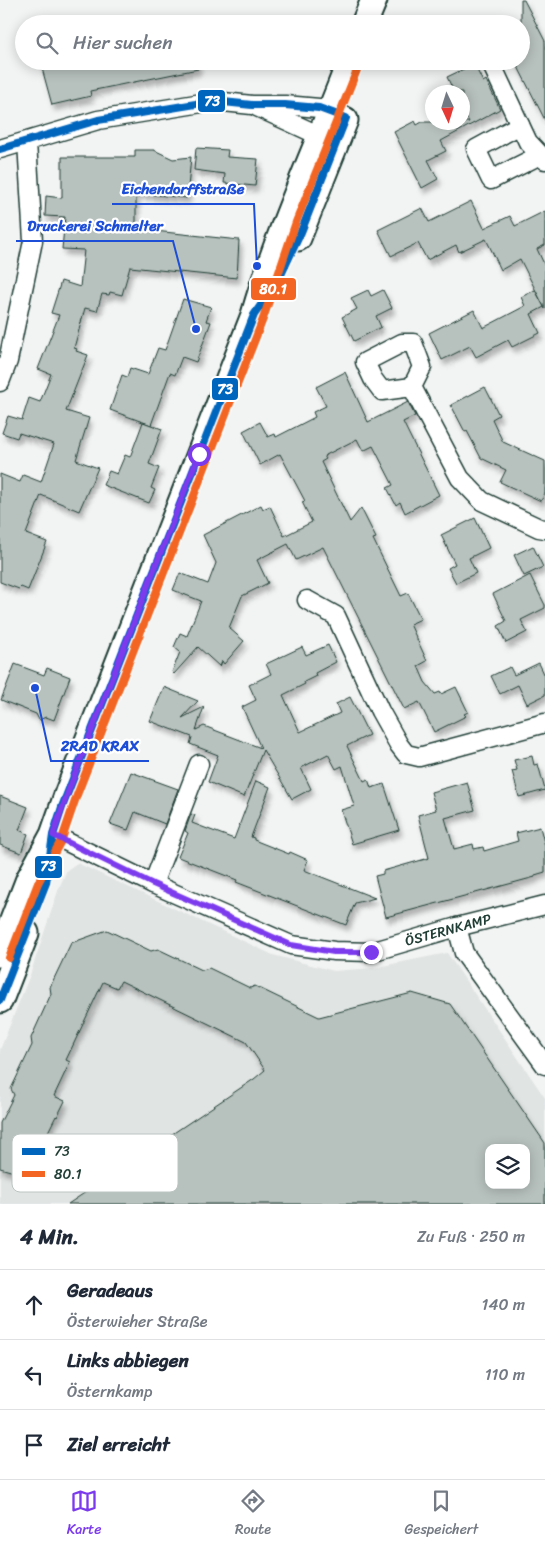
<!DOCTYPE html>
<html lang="de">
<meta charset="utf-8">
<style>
body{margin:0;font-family:Sriracha,sans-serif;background:#f2f2f3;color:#1f2937}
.controls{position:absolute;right:15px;bottom:15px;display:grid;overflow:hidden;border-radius:10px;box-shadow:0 2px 12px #0003}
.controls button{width:45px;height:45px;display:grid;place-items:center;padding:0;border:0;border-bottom:1px solid #e0e1e3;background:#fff;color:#1f2937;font:25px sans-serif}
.compass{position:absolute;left:425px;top:85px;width:45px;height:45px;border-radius:50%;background:#fff;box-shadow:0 2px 12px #0003;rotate:176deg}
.stop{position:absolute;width:15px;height:15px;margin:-11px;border:4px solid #7c3aed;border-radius:50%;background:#fff}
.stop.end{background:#7c3aed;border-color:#fff;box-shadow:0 1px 5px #0008}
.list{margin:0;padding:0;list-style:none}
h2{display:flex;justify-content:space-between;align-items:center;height:65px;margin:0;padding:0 20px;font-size:21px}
h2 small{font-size:16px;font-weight:400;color:#747a83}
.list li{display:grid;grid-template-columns:32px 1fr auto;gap:15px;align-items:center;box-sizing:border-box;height:70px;padding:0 20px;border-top:1px solid #e0e1e3}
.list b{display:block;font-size:19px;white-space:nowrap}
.list p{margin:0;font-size:16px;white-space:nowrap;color:#747a83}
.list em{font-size:16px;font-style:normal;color:#747a83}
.icon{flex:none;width:28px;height:28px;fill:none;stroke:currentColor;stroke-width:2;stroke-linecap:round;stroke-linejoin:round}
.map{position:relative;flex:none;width:545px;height:1204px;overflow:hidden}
.search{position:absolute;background:#fff;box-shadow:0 2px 12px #0003;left:15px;right:15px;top:15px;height:55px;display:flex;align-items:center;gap:12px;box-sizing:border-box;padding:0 18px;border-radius:28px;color:#747a83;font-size:19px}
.sheet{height:275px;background:#fff}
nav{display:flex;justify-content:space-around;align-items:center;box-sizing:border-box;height:70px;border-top:1px solid #e0e1e3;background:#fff;font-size:14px;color:#747a83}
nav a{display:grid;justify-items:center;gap:2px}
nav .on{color:#7c3aed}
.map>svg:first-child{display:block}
</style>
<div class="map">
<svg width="545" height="1204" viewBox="0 0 545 1204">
<defs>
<filter id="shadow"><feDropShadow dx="3" dy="5.5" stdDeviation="2.5" flood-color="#0004"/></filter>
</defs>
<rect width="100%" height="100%" fill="#f2f3f3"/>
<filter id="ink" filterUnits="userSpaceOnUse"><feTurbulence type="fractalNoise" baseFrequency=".02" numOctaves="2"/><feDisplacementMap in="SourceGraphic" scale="10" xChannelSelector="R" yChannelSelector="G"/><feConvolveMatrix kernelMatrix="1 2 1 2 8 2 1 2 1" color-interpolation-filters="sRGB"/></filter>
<g filter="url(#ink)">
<path fill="#e0e4e3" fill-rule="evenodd" d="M77,863L273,955L334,971L373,968L447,953L545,1098V1204H0V1050L30,975L59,888L67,870ZM489,1148H526V1185H489Z"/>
<g fill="#b7c1bd" stroke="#1f3d34" fill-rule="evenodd" filter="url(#shadow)">
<path d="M521,0H524L545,41V120L515,61H521Z"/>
<path d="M40,61H197L198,69L90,91L91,96L52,105Z"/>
<path d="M474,64L483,82L486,80L500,109L441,141L446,151L428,160L438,179L422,188L394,132L415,121L417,125L422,122H469L462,109V92H454L447,77Z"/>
<path d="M196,148L228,150L227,157L258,159L255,186L224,183L225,174L194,170Z"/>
<path d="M135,150H154L173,159L191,157L187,198L136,193V229L239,240L237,278L130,267L122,295L110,292L109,295L102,294L97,311L85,308L74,348L77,349L76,351L88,355L66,411L89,418L76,460L98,468L79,511L41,495L26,534L47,542L28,590L21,587L19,589L0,582V474L20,482L23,475L41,482L54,444L19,433L17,438L2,433L8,416L22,420L29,398L40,402L51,374L38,369L59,315L51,313L58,291L61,281L80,287L84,250L62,249L65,217L45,216L46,196L62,198V157H135Z"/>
<path d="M471,201L484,228L510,216L515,226L545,211V245L537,249L545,266V309L520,259L501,270L486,239L459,252L456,245L427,260L418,243L391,256L378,230L422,208L429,222Z"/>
<path d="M368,290L371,296L383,290L392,308L376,316L381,327L354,341L342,317L357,309L351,298Z"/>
<path d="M535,290L544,307L531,314L540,333L512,347L508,340L476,357L470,346L442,360L429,333L474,310L483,328L525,306L521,297Z"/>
<path d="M183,299L211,307L206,321L211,322L196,362L182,357L175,375L170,373L151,425L110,410L122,375L127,377L130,368L148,374L158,348L165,350Z"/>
<path d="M345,372L368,422L408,402L415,416L403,422L439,495L405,513L400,502L396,505L387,488L393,485L373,446L363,451L357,439L324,456L326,459L321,462L350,522L361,508L376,538L373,539L401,596L408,593L421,619L410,624L427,661L418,666L425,682L435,694L440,692L441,694L456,687L468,712L464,714L466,716L434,732L419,702L404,709L323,547L296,560L288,544L257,560L268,583L242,596L229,628L244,641L224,664L222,661L220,667L198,647L174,674L172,672L180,652L174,647L180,633L187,636L201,601L173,590L180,573L208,584L216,563L203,535L261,505L263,509L270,506L284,536L312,522L302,502L305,501L280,454L260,465L243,431L260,422L268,437L275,434L276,437L315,417L313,412L326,406L316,387Z"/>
<path d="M485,387L499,415L492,419L503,442L545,461V493L541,501L500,482L506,470L481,458L467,431L465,432L451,405Z"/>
<path d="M143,422L162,429L149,464L159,468L151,488L155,490L149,503L103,485L109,471L117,474L125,455L130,457Z"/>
<path d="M475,518L489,548L469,558L476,573L456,583L448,568L455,564L441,535Z"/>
<path d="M533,546L543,567L524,576L514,555Z"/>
<path d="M530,575L545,605V608L521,620L527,632L506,643L498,626L506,621L493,594Z"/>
<path d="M328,645L336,662L315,673L316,676L304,682L305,684L283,695L300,732L340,713L336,704L350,697L369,735L347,746L364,781L368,779L371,788L384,784L399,830L352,844L341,810L354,806L342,766L336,769L328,754L301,768L311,789L292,799L263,750L244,797L208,782L218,755L190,744L192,737L150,721L164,687L198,701L182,718L204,707L196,730L204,726L261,748L242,707L256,700L249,685L271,674L266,664L302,647L306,655Z"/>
<path d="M539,663L545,676V695L527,704L518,685L500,694L491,676L510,667L514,675Z"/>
<path d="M15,664L44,675L47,668L70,677L54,720L46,717L39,720L36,714L1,700Z"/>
<path d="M532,756L534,765L538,764L545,790L519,797L512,771L517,770L514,760Z"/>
<path d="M131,772L178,789L165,824L135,812L128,830L110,824Z"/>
<path d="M256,781L270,787L251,837L254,838V840L289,854L290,852L308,860L304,870L375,898L355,903L346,925L236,882L237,880L178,857L188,833L185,831L191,814L195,815L192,823L234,839Z"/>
<path d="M467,782L475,810L445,818L454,849L473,844L474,849L483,847L484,851L518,841L516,833L540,827L545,846V872L535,875V877L386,917L375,876L383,874V871L429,858L418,815L436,810L431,792Z"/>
<path d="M0,796L28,807L19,830L28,834L21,853L0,845Z"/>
<path d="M107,930L151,951L158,949L202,970L209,968L250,988L255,986L319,1017L412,993L450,1004L545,1143V1204H68L254,1079L265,1070L246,1042L121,981L117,988L103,982L66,1060L70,1062L54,1096L65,1101L57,1117L56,1116L34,1160L17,1166L14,1172L0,1168V1123L14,1095L11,1089L32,1045L31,1038L51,994L50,987L71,943ZM489,1148H526V1185H489Z"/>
</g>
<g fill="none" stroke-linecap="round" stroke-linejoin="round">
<defs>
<g id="street">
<path d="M490,61L528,142L545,160"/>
<path d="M257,107L329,140"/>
<path d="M520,125L476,149L491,180L540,155"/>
<path d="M0,149L98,120L214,101L252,105H285L319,108L339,116"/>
<path d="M0,382L8,361L33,241L27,142"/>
<path d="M412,387L382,391L373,379L365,362L402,343H413L422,367L412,387L460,478L482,501L539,528L545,529"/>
<path d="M307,600L336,616L380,711L399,745L406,754L419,757L545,723"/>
<path d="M53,835L153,884L291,945L334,951L371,952L457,927L545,905"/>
<path d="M153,884L199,764"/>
<path d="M457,927L464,953L545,1065"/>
</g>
<g id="secondary">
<path d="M364,24L374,0"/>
<path d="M298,238L345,120"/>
<path d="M0,954L29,879L53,835L68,792L254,315C279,228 318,146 350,61"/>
<path d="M0,1000L26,933"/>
</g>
</defs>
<use href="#street" stroke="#1f3d34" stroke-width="21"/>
<use href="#secondary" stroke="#1f3d34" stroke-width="29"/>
<use href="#street" stroke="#fff" stroke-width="18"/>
<use href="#secondary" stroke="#fff" stroke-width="25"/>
<defs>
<path id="bus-1" d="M0,149L98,120L214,101L252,105H285L319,108L346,118L301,232L279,279L254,315L62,807L53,835L46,883L0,1000"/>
<path id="bus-2" d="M9,958L38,883L62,839L77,795L263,319L296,222L359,65"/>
</defs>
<use href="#bus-1" stroke="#fff" stroke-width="11"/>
<use href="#bus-2" stroke="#fff" stroke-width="11"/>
<use href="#bus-1" stroke="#0065bd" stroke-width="8"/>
<use href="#bus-2" stroke="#f26522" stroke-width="8"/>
</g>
</g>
<g fill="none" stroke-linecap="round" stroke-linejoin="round" filter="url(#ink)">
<path stroke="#7c3aed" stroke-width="6" d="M199,454L68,792L53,835L153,884L291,945L334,952H371"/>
</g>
<g text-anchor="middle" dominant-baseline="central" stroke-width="4.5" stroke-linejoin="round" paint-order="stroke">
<g font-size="14" fill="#1f3d34" stroke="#fff">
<text transform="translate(448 930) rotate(-15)">ÖSTERNKAMP</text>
</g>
</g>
<rect x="12" y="1134" width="166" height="58" rx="8" fill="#fff" stroke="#bcc5c2" stroke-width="1"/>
<rect x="22" y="1148" width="23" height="7" fill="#0065bd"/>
<rect x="22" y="1171" width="23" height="6" fill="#f26522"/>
<g font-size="14" fill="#1f3d34">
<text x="54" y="1156">73</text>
<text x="54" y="1179">80.1</text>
</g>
<path fill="none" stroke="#1d4ed8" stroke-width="2" d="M257 266L254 204H112M196 329L173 241H16M35 688L51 761H149"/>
<g fill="#1d4ed8" stroke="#fff" stroke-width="2">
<circle cx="257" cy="266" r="5"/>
<circle cx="196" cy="329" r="5"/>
<circle cx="35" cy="688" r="5"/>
</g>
<g font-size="15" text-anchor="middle" font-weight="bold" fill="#1d4ed8" stroke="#fff" stroke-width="4.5" stroke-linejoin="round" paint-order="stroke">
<text x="183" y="194">Eichendorffstraße</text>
<text x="95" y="231">Druckerei Schmelter</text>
<text x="100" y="751">2RAD KRAX</text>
</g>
<g stroke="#fff" stroke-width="2">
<rect x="197" y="89" width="29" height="24" rx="5" fill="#0065bd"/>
<rect x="250" y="277" width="47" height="24" rx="5" fill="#f26522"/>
<rect x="211" y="377" width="28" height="24" rx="5" fill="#0065bd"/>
<rect x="34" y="855" width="29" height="24" rx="5" fill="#0065bd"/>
</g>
<g font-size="14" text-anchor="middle" font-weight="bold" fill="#fff">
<text x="212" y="106">73</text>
<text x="273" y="294">80.1</text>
<text x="225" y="394">73</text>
<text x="48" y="871">73</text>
</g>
</svg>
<div class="controls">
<button><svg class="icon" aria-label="layers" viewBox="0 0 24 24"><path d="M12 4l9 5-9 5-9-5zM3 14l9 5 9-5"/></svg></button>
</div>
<svg class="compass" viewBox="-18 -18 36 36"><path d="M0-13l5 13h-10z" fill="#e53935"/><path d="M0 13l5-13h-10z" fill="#747a83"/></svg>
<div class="stop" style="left:199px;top:454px"></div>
<div class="stop end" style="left:371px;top:952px"></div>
<div class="search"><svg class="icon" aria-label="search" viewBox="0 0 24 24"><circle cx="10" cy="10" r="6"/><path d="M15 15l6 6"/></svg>Hier suchen</div>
</div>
<section class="sheet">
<h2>4 Min.<small>Zu Fuß · 250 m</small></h2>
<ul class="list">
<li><svg class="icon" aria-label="ahead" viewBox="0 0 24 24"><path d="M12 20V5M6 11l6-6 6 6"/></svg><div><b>Geradeaus</b><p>Österwieher Straße</p></div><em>140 m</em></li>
<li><svg class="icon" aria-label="left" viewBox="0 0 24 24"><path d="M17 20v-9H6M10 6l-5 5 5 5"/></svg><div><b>Links abbiegen</b><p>Östernkamp</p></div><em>110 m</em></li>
<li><svg class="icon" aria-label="arrive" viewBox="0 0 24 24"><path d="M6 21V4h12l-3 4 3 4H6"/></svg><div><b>Ziel erreicht</b></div></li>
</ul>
</section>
<nav>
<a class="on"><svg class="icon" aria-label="map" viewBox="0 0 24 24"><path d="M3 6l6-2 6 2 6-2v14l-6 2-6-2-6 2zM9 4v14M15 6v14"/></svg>Karte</a>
<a><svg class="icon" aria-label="directions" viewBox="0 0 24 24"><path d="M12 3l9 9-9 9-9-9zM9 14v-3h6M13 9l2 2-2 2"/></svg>Route</a>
<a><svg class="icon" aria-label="saved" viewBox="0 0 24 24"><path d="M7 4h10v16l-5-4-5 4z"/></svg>Gespeichert</a>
</nav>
